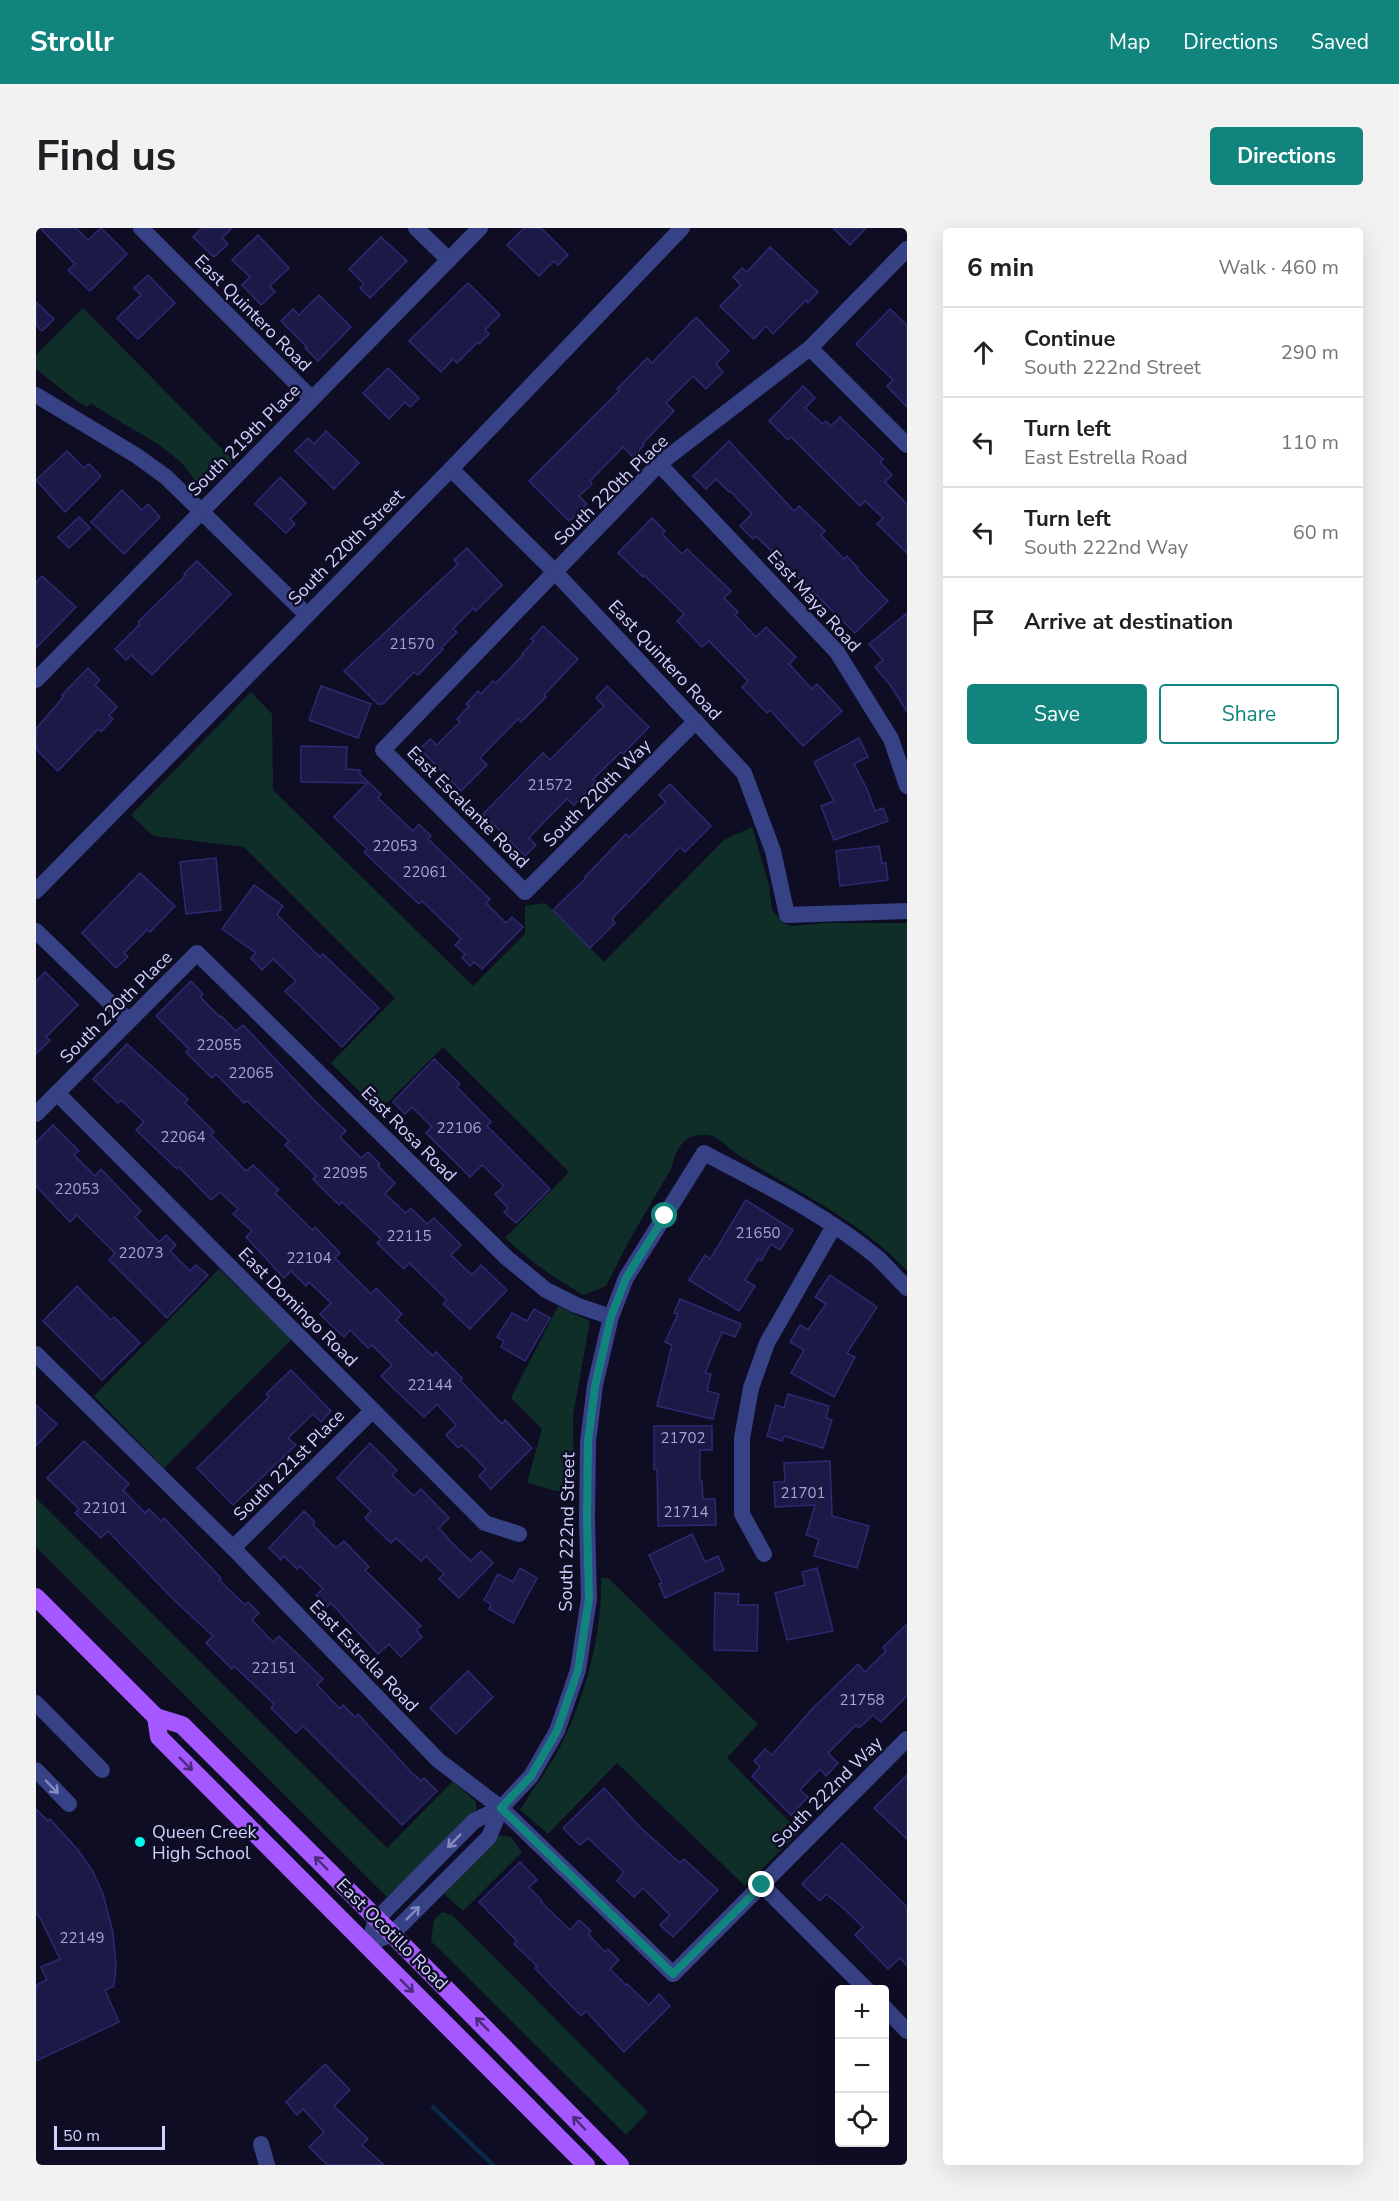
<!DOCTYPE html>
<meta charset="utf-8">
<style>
body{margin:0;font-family:"Nunito Sans",sans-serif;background:#f2f2f2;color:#202124}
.controls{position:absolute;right:18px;bottom:18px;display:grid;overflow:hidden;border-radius:6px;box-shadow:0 6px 24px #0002}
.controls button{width:54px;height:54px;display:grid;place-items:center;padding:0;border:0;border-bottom:2px solid #e0e0e0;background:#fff;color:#202124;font:30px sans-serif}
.scale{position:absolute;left:18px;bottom:15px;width:111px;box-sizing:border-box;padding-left:6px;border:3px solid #d1d3ff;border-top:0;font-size:16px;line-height:21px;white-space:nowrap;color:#d1d3ff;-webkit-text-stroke:4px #0e0d24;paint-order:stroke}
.stop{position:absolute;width:18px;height:18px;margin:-14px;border:4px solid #12847e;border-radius:50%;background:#fff}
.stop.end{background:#12847e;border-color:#fff;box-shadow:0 2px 6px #0008}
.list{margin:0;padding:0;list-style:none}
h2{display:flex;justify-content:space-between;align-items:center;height:78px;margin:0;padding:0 24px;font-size:26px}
h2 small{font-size:20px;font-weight:400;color:#757577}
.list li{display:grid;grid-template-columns:39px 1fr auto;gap:18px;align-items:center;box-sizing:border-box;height:90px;padding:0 24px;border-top:2px solid #e0e0e0}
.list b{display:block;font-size:22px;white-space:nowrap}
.list p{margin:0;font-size:20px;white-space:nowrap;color:#757577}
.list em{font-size:20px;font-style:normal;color:#757577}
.actions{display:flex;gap:12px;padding:18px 24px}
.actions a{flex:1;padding:14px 0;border:2px solid #12847e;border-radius:6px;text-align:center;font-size:21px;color:#12847e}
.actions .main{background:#12847e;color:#fff}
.icon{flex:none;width:33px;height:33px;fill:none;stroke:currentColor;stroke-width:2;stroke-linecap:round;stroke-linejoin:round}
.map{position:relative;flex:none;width:871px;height:1937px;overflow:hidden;border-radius:6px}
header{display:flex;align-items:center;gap:36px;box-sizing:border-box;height:84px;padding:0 30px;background:#12847e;color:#fff}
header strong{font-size:28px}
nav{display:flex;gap:33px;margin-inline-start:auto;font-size:21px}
.intro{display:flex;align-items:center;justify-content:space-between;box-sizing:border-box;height:144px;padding:0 36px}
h1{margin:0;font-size:42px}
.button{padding:15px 27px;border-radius:6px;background:#12847e;color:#fff;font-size:21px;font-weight:700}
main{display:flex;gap:36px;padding:0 36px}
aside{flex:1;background:#fff;border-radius:6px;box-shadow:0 6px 24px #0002}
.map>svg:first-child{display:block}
</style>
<header>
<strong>Strollr</strong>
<nav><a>Map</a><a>Directions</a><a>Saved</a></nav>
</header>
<div class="intro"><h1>Find us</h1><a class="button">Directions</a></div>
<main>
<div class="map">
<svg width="871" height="1937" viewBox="0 0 871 1937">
<rect width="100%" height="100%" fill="#0e0d24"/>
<g fill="#102e28">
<path d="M47,80L197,232L175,255H160C143,219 86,199 55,175L51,179C31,168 18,154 0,141V127Z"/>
<path d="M215,464L236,486L237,562L437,758L489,706V678L509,675L568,734L688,612L716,599L733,657L736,682L749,696L757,698L788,695H871V1043C822,990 757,963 698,924C689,918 683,908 672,907C649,904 640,920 636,939L593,1013L570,1058L548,1067C519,1051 493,1032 469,1010L533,944L407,819L343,883L295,835L359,770L208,619L117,608L95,587Z"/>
<path d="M183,1041L256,1111L128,1240L58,1168Z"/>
<path d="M522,1078L554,1093L537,1187L538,1264L520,1263L491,1255L506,1201L475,1170Z"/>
<path d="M0,1270L351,1620L417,1553L440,1574V1584L351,1669L0,1319Z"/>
<path d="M565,1350H572L722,1496L691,1530L763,1604L709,1658L581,1535L512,1606L484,1582C496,1562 511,1543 522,1523C548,1473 567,1406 565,1350Z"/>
<path d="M460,1607L475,1609L486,1624L427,1683L405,1663Z"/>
<path d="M406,1684L416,1687L612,1884L590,1907L395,1713L398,1692Z"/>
</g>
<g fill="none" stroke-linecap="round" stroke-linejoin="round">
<path stroke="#0a2a47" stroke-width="4.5" d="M397,1879L457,1937"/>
</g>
<g fill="#1b1946" stroke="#2d2a73" stroke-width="1.5">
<path d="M4,0H40L52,12L65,0L91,26L54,63L32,42L39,36Z"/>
<path d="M166,0H196L186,10L192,16L178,29L157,9Z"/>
<path d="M488,0H505L532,27L522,37L518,33L503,48L471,17Z"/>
<path d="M797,0H830L814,17Z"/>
<path d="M222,7L253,40L234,58L239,64L225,77L206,57L214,49L196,32Z"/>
<path d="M345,9L371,33L334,70L324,60L328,56L313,41Z"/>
<path d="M734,19L782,64L772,75L770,72L737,106L730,98L718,111L684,78L705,57L697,49L706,40L711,44Z"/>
<path d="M112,47L139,75L102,111L81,90L105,67L98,60Z"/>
<path d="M432,55L464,87L449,102L453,106L443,116L442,114L421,135L417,131L405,144L373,113Z"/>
<path d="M283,67L315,99L282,133L269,120L271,119L245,93L257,81L263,87Z"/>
<path d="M0,74L18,91L6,103L0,97Z"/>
<path d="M854,81L871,97V179L851,158L857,152L820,116Z"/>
<path d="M660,89L693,123L680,136L687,144L670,161L657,148L630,175L638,183L607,215L608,217L597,229L587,219L554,253L556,256L543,268L551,276L533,293L493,253L583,163L581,161L611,130L616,135Z"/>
<path d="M352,140L383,170L374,179L369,174L353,191L327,165Z"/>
<path d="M767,158L779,170L769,180L787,196L790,193L795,198L804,189L847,231L844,234L856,247L849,254L871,276V325L841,296L847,290L829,273L824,278L755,209L752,212L733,193Z"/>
<path d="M290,203L323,235L298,261L259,223L272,210L278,216Z"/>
<path d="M693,213L758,283L763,278L789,303L785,307L808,331L811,328L822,340L821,341L852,373L819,405L720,308L717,311L704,298L716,286L694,263L693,264L680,251L670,261L657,248Z"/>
<path d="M31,223L48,240L53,236L65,248L29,284L0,252Z"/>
<path d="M244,249L270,275L254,291L259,296L250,305L219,276Z"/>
<path d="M86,262L106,282L112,276L124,289L88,326L55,294Z"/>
<path d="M43,289L54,300L33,320L22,309Z"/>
<path d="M616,290L629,303L626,306L646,326L651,321L695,363L688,370L702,384L699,387L720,409L730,399L760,429L753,436L776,461L781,456L806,483L767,518L734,482L731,485L706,459L712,453L673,413L666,419L641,393L648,386L608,347L607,349L582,325Z"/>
<path d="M431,320L466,357L440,383L437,380L417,401L421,404L405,420L407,421L382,447L378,444L347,476H342L308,443L422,336L418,332Z"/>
<path d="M161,333L195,366L116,447L95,427L90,432L79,421L104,396L102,394L150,347L148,346Z"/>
<path d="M6,348L40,379L0,420V354Z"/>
<path d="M871,385V484L855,458L839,439L847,432L833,416Z"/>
<path d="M507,398L542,431L508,467L510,469L485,494L482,491L444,530L451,537L425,563L384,521L394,511L401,517L424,494L421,491L433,478L430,476L442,463L445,466L457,453L460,455L487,427L486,426L498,413L495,411Z"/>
<path d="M52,440L64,452L59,457L81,479L73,487L77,491L65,504L62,501L22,543L0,521V501L28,468L26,467Z"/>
<path d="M285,458L335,476L322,510L273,492Z"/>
<path d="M571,458L613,499L587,526L585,524L557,551L560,554L538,577L531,571L508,594L493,610L500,617L489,628L447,586L507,525L514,532L568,478L560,470Z"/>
<path d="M823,510L832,529L818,536L832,563L839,583L847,580L852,593L798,612L785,578L798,573L778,534Z"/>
<path d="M265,518L311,519L310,541L324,542V546L345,566L342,570L377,603L383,596L395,608L392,611L454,671L450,675L470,695L476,689L487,699L446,741L438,734L434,738L426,730L429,726L419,717L425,711L386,673L383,676L354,649L328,624L331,621L298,589L331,555L265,554Z"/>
<path d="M634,556L675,598L649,624L644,619L576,691L579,695L554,720L517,682L550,650L549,649L590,606L593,609L630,574L623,567Z"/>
<path d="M843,618L846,635H850L852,652L804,658L800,623Z"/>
<path d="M180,630L185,682L150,686L144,634Z"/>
<path d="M104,645L139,678L114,704L111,702L88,725L92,729L80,740L46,705Z"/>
<path d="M218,657L247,678L241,687L284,729L287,726L343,780L306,819L249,763L260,753L237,731L226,742L215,730L220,725L186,701Z"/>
<path d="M9,744L42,777L10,809L14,812L0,826V753Z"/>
<path d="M155,753L167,766L164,769L184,789L185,788L200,803L207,797L277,871L310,903L304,909L325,930L332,924L344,936L342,938L359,955L349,966L370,985L375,980L391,996L398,990L425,1017L415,1027L436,1047L445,1037L471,1062L434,1101L407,1076L411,1072L373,1035L368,1041L341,1015L345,1011L306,974L303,977L277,951L280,948L249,917L253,913L211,873L208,875L180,846L176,850L150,824L153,821L120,788Z"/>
<path d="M91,816L152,871L149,875L178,904L175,907L210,943L217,937L243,962L239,965L276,1002L279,999L304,1025L299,1030L335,1066L340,1060L366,1086L360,1092L397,1128L400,1124L426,1150L424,1152L466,1196L469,1192L496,1220L455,1261L443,1248L450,1241L426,1217L422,1220L410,1207L420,1197L401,1176L388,1189L358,1161L345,1148L356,1137L336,1117L332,1120L314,1102L308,1109L297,1099L284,1086L295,1075L273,1054L270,1058L255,1043L248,1050L210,1009L216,1003L197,986L202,981L184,964L175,972L143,939L141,941L100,902L108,894L85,872L82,875L57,851Z"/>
<path d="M398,831L424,856L421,859L455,894L451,898L514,961L480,995L468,984L472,980L459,966L468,958L446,937L434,949L390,905L396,899L376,879L369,886L357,874Z"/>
<path d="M17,897L43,923L38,927L59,948L65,941L105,983L99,989L123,1014L130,1007L140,1017L134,1023L154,1043L160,1037L172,1047L131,1090L73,1032L79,1025L41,987L34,994L0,958V914Z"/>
<path d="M710,972L757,1002L744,1022L735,1016L725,1033L722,1031L709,1052L719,1058L703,1083L653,1052L669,1027L674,1031Z"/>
<path d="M794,1047L841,1079L811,1125L819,1129L798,1169L755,1145L768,1122L754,1114L764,1097L772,1102L790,1076L779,1069Z"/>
<path d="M41,1058L75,1092L78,1089L104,1115L66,1152L7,1093Z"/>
<path d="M644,1071L705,1096L699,1109L686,1104L669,1145L675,1146L671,1163L683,1166L677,1191L621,1178L636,1117L629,1114L642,1086L638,1085Z"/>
<path d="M498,1081L514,1090L489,1133L465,1119L468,1113L461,1109L476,1085L491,1093Z"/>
<path d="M255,1142L295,1183L285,1194L277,1186L252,1210L260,1217L197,1277L161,1240L233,1169L230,1166Z"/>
<path d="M752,1166L793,1178L790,1190L796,1192L787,1220L748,1208L746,1213L731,1208L740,1177L748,1180Z"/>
<path d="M0,1177L21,1196L0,1218Z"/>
<path d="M618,1198H676V1222H664V1253H666L667,1271H679L680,1297L622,1298L621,1241H618Z"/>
<path d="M48,1213L93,1256L87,1262L109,1285L113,1281L125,1293L128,1290L185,1350L183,1352L209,1377L212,1374L223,1385L216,1392L237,1414L243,1408L287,1451L281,1457L304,1481L307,1477L319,1489L322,1486L373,1542L385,1553L388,1550L401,1563L366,1597L267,1498L260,1505L235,1480L238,1476L198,1438L196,1441L170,1415L177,1408L137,1371L72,1303L65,1310L39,1285L43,1281L11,1250Z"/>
<path d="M334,1215L361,1242L356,1247L378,1268L385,1261L413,1290L403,1300L415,1314L435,1333L445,1323L457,1335L423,1370L403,1351L408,1346L390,1328L385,1333L360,1310L355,1315L329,1290L335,1283L301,1250Z"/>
<path d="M794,1233L796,1288L833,1298L821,1340L778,1328L783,1311L770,1307L779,1277L739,1279L738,1254H749L748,1235Z"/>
<path d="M268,1283L279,1294L277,1297L300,1320L308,1313L333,1339L329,1342L385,1398L380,1402L386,1409L365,1429L353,1416L342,1426L295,1375L291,1379L280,1367L287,1361L264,1338L261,1341L248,1328L245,1332L233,1320Z"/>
<path d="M656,1306L669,1334L682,1328L688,1342L629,1370L623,1356L626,1355L613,1327Z"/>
<path d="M484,1340L501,1350L477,1395L453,1381L455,1376L448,1372L462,1346L477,1354Z"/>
<path d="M781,1340L797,1403L751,1412L739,1365L769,1357L766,1344Z"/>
<path d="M679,1365L703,1366L702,1377H722L721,1423L678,1422Z"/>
<path d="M871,1396V1468L845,1494L837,1487L823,1500L820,1497L792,1525L802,1535L790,1548L784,1541L764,1562L772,1569L755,1587L716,1548L724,1539L718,1533L729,1521L736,1527L775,1482L822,1436L829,1444L850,1423L847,1419Z"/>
<path d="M432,1443L457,1469L420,1506L394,1480Z"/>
<path d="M871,1547V1611L838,1580Z"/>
<path d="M568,1560L605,1600L644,1635L648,1631L682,1662L637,1709L624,1697L634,1687L607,1660L598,1669L581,1653L588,1644L552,1610L544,1617L527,1600Z"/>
<path d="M0,1581L12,1593L14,1591L42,1622L56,1642L67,1666L77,1705L80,1739L78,1758L69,1762L83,1794L0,1833V1757L11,1752L5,1739L24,1731L4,1690L0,1686Z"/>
<path d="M806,1615L871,1679V1738L864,1730L852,1741L819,1707L827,1699L805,1678L790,1666L784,1673L766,1656Z"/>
<path d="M484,1634L501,1652L493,1659L506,1673L505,1674L534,1702L543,1692L555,1703L552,1706L569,1724L572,1721L583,1732L574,1741L590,1757L591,1756L613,1777L623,1766L634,1778L588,1824L550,1783L545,1788L514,1756L499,1740L501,1738L478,1716L481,1713L443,1674Z"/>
<path d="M289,1836L314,1862L298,1878L332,1911L326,1917L348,1937H291L273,1919L288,1904L267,1881L261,1887L250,1874Z"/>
</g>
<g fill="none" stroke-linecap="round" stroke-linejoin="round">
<g stroke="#374185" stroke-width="16">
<path d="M105,0L276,171"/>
<path d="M380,0L413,32"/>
<path d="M774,120L871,217"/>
<path d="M0,167L101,228L130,249L271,387"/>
<path d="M623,236L801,424L855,511L871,558"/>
<path d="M415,241L519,344L708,545L737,623L751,687L871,683"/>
<path d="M0,452L444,0"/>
<path d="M660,493L489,664L347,522L623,236L774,120L871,21"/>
<path d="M0,663L415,241L646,0"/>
<path d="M0,703L93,793"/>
<path d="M21,865L449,1295L483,1306"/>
<path d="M0,886L161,725L471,1030L510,1062L540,1077L575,1089"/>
<path d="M0,1126L197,1320L402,1532L465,1580L637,1746L871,1511"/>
<path d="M197,1320L337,1182"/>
<path d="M728,1326L706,1286V1210L715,1160L731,1115L798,998"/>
<path d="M0,1475L66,1542"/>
<path d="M0,1542L33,1576"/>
<path d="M726,1657L831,1762"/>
<path d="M337,1701L341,1691L438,1593L465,1580"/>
<path d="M330,1717L356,1706L453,1609L465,1580L495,1548L521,1503L542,1442L553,1371L551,1291L552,1214L559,1157L575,1089L590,1050L668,925C727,956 791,987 842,1030C852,1040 861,1050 871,1060"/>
<path d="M848,1779L871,1803"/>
<path d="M225,1916L231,1937"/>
</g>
<g stroke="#a558ff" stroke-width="18">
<path d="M0,1369L120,1489L146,1497L356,1706L584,1937"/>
<path d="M120,1489L123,1509L550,1937"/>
</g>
</g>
<defs><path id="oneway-shaft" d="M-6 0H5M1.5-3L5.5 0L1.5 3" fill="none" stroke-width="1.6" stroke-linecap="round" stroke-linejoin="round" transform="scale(1.5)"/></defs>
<g stroke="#4a2b7c">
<use href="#oneway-shaft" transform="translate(150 1536) rotate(45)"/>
<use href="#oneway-shaft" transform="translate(285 1635) rotate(-135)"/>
<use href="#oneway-shaft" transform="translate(371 1758) rotate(45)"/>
<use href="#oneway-shaft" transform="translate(446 1796) rotate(-135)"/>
<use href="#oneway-shaft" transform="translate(543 1895) rotate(-134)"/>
</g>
<g stroke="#848ac2">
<use href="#oneway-shaft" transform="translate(16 1559) rotate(46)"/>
<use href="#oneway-shaft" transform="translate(418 1613) rotate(135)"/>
<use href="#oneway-shaft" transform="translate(377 1685) rotate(-45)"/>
</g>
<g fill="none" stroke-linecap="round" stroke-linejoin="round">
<path stroke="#12847e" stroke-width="8" d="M629,988L590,1050L575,1089L559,1158L552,1214L551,1291L553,1371L542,1442L521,1503L495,1548L465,1580L637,1746L726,1657"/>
</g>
<circle fill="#00fcec" stroke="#0e0d24" stroke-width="2" cx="104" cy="1614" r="6"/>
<g text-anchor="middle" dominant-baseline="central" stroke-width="5" stroke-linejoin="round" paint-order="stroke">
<g font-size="15" fill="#a4a4d1">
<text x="376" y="416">21570</text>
<text x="514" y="557">21572</text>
<text x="359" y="618">22053</text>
<text x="389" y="644">22061</text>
<text x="183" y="817">22055</text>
<text x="215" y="845">22065</text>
<text x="423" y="900">22106</text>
<text x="147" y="909">22064</text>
<text x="309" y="945">22095</text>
<text x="41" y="961">22053</text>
<text x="722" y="1005">21650</text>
<text x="373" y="1008">22115</text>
<text x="105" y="1025">22073</text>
<text x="273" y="1030">22104</text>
<text x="394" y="1157">22144</text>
<text x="647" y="1210">21702</text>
<text x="767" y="1265">21701</text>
<text x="69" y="1280">22101</text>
<text x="650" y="1284">21714</text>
<text x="238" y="1440">22151</text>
<text x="826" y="1472">21758</text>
<text x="46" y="1710">22149</text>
</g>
<g font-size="18" fill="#d1d3ff" stroke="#0e0d24">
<text transform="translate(217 85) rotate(45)">East Quintero Road</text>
<text transform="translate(208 212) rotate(-45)">South 219th Place</text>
<text transform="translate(575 262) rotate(-44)">South 220th Place</text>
<text transform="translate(310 319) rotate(-45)">South 220th Street</text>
<text transform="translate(778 373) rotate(48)">East Maya Road</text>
<text transform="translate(629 432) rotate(47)">East Quintero Road</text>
<text transform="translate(561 565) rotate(-45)">South 220th Way</text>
<text transform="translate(432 579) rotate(45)">East Escalante Road</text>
<text transform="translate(80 779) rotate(-45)">South 220th Place</text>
<text transform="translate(373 906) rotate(45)">East Rosa Road</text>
<text transform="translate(262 1079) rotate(45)">East Domingo Road</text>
<text transform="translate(253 1237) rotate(-45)">South 221st Place</text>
<text transform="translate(531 1304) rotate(-89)">South 222nd Street</text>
<text transform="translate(328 1428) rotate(46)">East Estrella Road</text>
<text transform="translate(791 1564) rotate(-45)">South 222nd Way</text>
<text transform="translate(356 1706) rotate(45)">East Ocotillo Road</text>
</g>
<g font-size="18" fill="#d1d3ff" stroke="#0e0d24" text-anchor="start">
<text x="116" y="1604">Queen Creek<tspan x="116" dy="21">High School</tspan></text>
</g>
</g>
</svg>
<div class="controls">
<button>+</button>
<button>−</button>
<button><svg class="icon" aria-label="locate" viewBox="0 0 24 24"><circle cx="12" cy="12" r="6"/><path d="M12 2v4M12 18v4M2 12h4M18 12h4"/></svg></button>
</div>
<div class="scale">50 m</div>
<div class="stop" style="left:629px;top:988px"></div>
<div class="stop end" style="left:726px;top:1657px"></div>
</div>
<aside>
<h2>6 min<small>Walk · 460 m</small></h2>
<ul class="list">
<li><svg class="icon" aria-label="ahead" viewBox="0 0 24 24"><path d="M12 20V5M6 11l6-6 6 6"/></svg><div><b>Continue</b><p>South 222nd Street</p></div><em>290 m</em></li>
<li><svg class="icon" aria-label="left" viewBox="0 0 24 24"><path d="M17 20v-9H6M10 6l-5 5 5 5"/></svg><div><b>Turn left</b><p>East Estrella Road</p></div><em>110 m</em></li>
<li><svg class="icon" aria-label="left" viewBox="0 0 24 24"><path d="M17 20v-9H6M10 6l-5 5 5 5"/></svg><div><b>Turn left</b><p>South 222nd Way</p></div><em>60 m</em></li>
<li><svg class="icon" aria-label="arrive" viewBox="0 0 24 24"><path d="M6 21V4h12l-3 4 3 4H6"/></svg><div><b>Arrive at destination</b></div></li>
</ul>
<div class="actions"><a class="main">Save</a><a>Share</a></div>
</aside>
</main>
